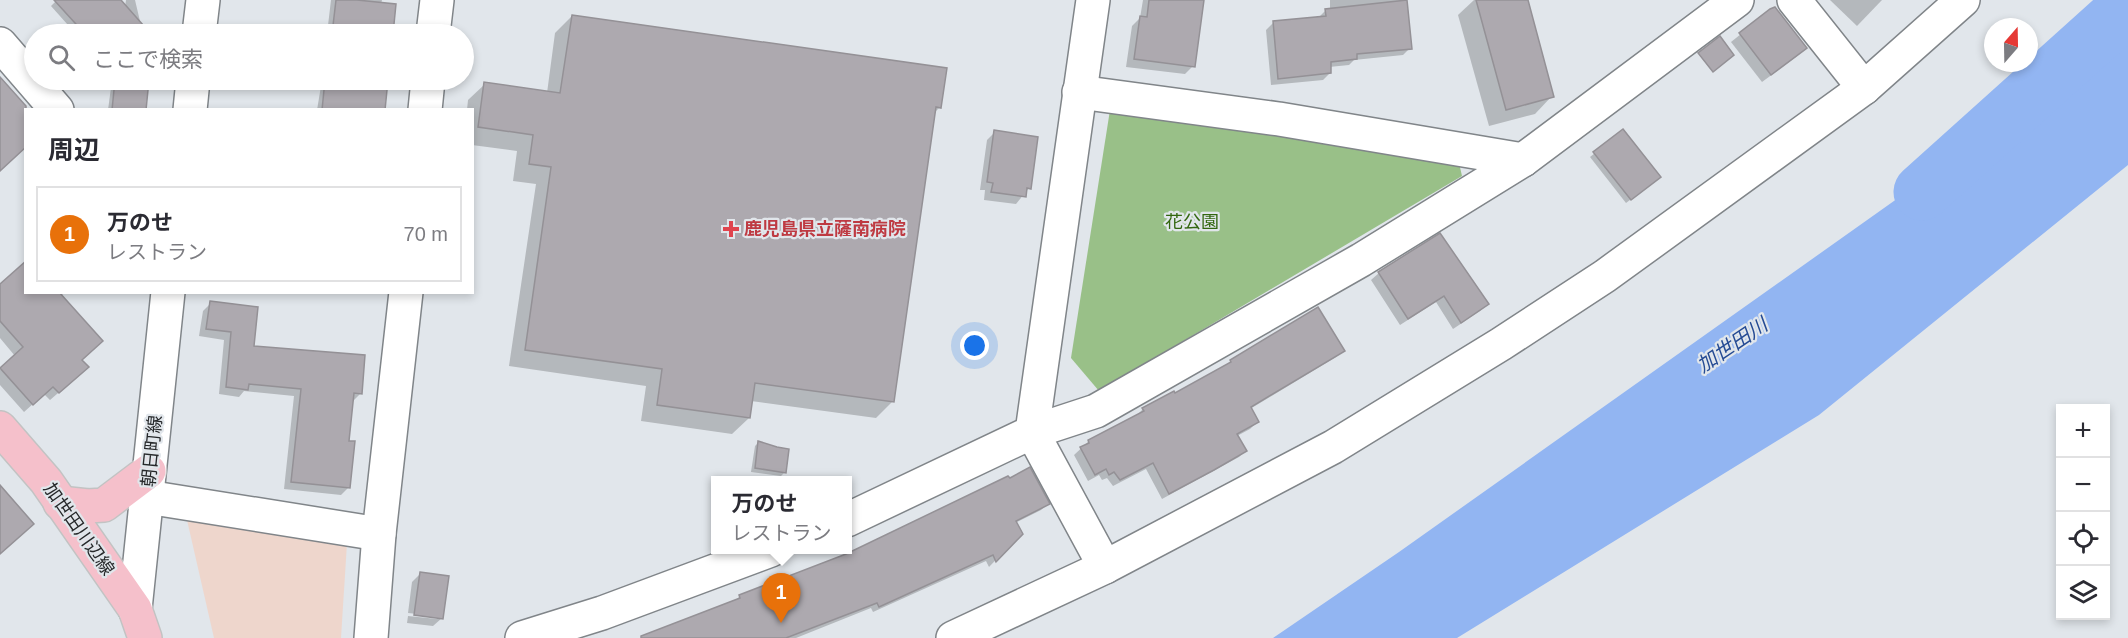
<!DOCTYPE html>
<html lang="ja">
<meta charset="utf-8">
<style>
body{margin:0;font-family:Helvetica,"Noto Sans JP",sans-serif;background:#f7f7f7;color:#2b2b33}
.controls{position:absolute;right:18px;bottom:18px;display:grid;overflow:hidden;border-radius:0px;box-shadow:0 3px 9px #0003}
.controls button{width:54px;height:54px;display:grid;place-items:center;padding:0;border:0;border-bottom:2px solid #e1e1e2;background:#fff;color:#2b2b33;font:30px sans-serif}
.compass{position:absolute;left:1984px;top:18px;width:54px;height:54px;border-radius:50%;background:#fff;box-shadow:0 3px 9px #0003;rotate:20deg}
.you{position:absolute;left:975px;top:346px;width:21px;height:21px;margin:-15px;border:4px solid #fff;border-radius:50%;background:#1a73e8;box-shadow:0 0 0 9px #1a73e833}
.badge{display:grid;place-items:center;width:39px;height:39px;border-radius:50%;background:#437e19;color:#fff;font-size:20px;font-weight:700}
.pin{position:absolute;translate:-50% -50px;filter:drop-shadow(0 2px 3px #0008)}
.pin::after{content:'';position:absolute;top:32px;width:21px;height:18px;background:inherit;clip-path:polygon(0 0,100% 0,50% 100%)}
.popup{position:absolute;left:711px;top:476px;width:141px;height:78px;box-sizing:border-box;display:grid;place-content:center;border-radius:0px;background:#fff;filter:drop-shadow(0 2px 4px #0005);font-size:20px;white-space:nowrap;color:#7c7c81}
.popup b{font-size:22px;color:#2b2b33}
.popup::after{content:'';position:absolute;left:50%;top:100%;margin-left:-12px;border:12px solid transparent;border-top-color:#fff}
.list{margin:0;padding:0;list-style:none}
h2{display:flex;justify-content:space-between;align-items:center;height:78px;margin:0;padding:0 24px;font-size:26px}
h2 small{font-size:20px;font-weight:400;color:#7c7c81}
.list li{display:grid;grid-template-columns:39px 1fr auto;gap:18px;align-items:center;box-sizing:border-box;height:96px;margin:0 12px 12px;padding:0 12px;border:2px solid #e1e1e2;border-radius:0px}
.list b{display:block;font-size:22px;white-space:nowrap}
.list p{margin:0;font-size:20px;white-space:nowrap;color:#7c7c81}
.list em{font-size:20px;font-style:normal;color:#7c7c81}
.icon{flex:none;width:33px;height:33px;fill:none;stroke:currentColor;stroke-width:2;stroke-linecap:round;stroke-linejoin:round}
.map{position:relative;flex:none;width:2128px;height:638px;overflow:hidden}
.search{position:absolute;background:#fff;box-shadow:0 3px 9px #0003;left:24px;top:24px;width:450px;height:66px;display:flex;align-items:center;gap:15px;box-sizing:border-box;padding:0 21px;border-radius:33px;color:#7c7c81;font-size:22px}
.panel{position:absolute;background:#fff;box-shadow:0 3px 9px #0003;left:24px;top:108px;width:450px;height:186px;border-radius:0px}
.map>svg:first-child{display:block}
</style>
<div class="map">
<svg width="2128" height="638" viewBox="0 0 2128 638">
<rect width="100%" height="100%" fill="#e1e6eb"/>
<path fill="#eed6cc" d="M187,520L347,543L341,638H214Z"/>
<path fill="#99c088" d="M1110,110L1459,163L1462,176L1099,391L1071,358Z"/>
<path fill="#92b5f2" d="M2114,0H2128V165L1819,415L1457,638H1273L1399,552L1987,135Z"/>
<g fill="#0003">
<path d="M57,0H119L125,7L126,0H135L143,34H117V29L111,34H76L51,6Z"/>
<path d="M331,0H382L381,4L395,6L392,34H327Z"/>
<path d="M1143,0H1203L1193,66L1185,74L1126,67L1132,26L1140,18Z"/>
<path d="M1330,0H1405L1410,48L1403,55L1354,60L1349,65L1329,67L1330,73L1323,80L1271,85L1266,30L1273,23L1319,17L1326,10H1330Z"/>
<path d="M1474,0H1526L1552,96L1535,114L1489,126L1458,15Z"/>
<path d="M1830,0H1882L1857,26Z"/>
<path d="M1771,10L1797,56L1762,82L1731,42Z"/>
<path d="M572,16L940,107L934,113L892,402L876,418L751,401L749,418L732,434L641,421L646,386L509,366L536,184L513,181L517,151L472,145V110H467L468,100L485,84L547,93L555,33Z"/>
<path d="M112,80H148L145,110H108Z"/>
<path d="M322,80H386L383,110H317Z"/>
<path d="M1623,131L1655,181L1626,203L1590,157Z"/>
<path d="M995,132L1029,188L1016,204L984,200L985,190H980L987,140Z"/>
<path d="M1379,273L1487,304L1480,311L1453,329L1436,302L1400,325L1371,280Z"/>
<path d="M0,286L26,292H64L61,297L81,360L79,375L50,400L44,394L24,412L0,385V370L15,356L0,338Z"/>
<path d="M211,303L252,347L360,394L353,401L347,442L349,487L341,495L284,489L294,396L244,391L239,397L219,394L224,340L199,336L203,311Z"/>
<path d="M1343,350L1336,357L1250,409L1257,422L1250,429L1237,436L1246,450L1239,457L1162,499L1146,469L1113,486L1107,478L1102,480L1099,475L1088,481L1074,455L1089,441L1136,416L1143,409L1175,395L1224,367L1231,361Z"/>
<path d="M759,442L785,472L781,476L751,472L755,446Z"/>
<path d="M1048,504L1041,510L1015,523L1021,534L989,567L986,561L873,612L871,608L796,638H641L735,601L739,597L847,556Z"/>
<path d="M420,574L442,618L433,626L407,623L408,616L437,619V616L408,613L412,582Z"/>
</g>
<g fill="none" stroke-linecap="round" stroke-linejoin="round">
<path stroke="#92b5f2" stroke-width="57" d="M1922,192L2128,7"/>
</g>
<g fill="#ada9af" stroke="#949196" stroke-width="1.5">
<path d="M54,0H121L151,34H85Z"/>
<path d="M336,0H357L396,4L393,34H332Z"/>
<path d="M1149,0H1204L1195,67L1134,59L1140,16L1147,17Z"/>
<path d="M1407,0L1412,49L1357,54V59L1331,62V73L1278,79L1273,21L1326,16L1325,9Z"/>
<path d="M1476,0H1528L1554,97L1506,110Z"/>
<path d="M1775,7L1807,48L1771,75L1739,33L1770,9Z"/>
<path d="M572,15L947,68L941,108L936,107L894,402L755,383L750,418L657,405L662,369L525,350L551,167L529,164L533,135L478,127L484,82L560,93Z"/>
<path d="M1720,36L1734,55L1713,72L1698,53Z"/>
<path d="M0,77L26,106V147L0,171Z"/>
<path d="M115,80H149L146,110H112Z"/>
<path d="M325,80H388L385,110H322Z"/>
<path d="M1623,129L1661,177L1631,200L1593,152Z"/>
<path d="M994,130L1038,137L1031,189L1027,188L1026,197L991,192L993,183L987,182Z"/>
<path d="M1440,233L1489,304L1461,323L1444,296L1408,319L1378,272Z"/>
<path d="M26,261V292H59L103,341L82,360L89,367L59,393L53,387L33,405L0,368L23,347L0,321V284Z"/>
<path d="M210,301L258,307L254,346L365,355L362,394L354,393L349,441H355L350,488L291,482L301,389L249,384L248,390L226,387L231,332L206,329Z"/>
<path d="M1318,307L1345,351L1251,407L1259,422L1237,434L1247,451L1214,470L1169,494L1153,463L1120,480L1114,472L1109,475L1106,469L1095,475L1080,447L1089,443L1088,440L1144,411L1142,408L1174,391L1175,393L1231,362L1230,360Z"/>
<path d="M758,441L777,447L789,449L786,473L755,468Z"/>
<path d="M1030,467L1050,504L1016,521L1023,534L996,562L993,555L879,607L877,603L786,638H641V636L740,598L739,595L846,554L1008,476L1010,478Z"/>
<path d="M0,485L34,524L0,554Z"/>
<path d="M420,572L449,576L443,619L414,615Z"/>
</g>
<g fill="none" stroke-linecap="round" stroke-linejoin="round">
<defs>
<g id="minor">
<path d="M1794,0L1864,88"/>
<path d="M433,34L437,0"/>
<path d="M0,44L57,110"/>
<path d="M1079,92L1279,119L1523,160"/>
<path d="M425,110L428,80"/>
<path d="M147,497L379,534"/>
<path d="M1105,567L1032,432L1096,411L1361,260L1523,160L1737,0"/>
<path d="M371,638L379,534L406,292"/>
<path d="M953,638L1105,567L1333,447L1501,344L1605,276L1864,88L1963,0"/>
</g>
<g id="tertiary">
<path d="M199,34L203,0"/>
<path d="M190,110L193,80"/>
<path d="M847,520L1032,432L1093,0"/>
<path d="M135,609L168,292"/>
<path d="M522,638L602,613L771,550"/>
</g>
<g id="primary">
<path d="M0,428L46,481L135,609L145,638"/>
<path d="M60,503L88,506L104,505L149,471"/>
</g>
</defs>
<use href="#minor" stroke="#808589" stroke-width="36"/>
<use href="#tertiary" stroke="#808589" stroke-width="36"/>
<use href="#primary" stroke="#c2c3c3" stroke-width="36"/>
<use href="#minor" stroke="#fff" stroke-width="33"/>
<use href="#tertiary" stroke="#fff" stroke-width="33"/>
<use href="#primary" stroke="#f5c0cb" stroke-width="33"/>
</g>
<path fill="#e0444e" stroke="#e1e6eb" stroke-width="2" d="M728 220h6v6h6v6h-6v6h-6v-6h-6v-6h6z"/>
<g text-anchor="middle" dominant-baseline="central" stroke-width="4.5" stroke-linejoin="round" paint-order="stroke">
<g font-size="18" fill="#336710" stroke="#e1e6eb">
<text x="1192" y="222">花公園</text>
</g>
<g font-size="18" font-weight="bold" fill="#be3a42" stroke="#e1e6eb" text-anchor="start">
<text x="744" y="229">鹿児島県立薩南病院</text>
</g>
<g font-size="18" fill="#26282a" stroke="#e1e6eb">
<text transform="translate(152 451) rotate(-84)">朝日町線</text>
<text transform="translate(79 529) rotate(55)">加世田川辺線</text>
</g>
<g font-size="20" font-style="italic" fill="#254b94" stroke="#e1e6eb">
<text transform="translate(1732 345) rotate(-34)">加世田川</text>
</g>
</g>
</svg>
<div class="controls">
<button>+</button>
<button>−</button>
<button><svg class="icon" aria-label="locate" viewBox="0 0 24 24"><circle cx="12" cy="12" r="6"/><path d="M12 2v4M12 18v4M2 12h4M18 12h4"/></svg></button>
<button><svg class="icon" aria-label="layers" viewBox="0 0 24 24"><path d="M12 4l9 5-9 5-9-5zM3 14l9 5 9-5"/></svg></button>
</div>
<svg class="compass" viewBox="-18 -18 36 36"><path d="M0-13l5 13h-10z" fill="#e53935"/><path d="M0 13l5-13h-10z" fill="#7c7c81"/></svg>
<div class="you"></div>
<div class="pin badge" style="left:781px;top:623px;background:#e8710a">1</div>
<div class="popup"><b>万のせ</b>レストラン</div>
<div class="search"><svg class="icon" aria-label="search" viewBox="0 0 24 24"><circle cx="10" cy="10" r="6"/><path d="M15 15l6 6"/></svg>ここで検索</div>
<section class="panel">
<h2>周辺<small></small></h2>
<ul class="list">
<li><span class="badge" style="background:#e8710a">1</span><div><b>万のせ</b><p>レストラン</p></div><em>70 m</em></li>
</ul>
</section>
</div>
